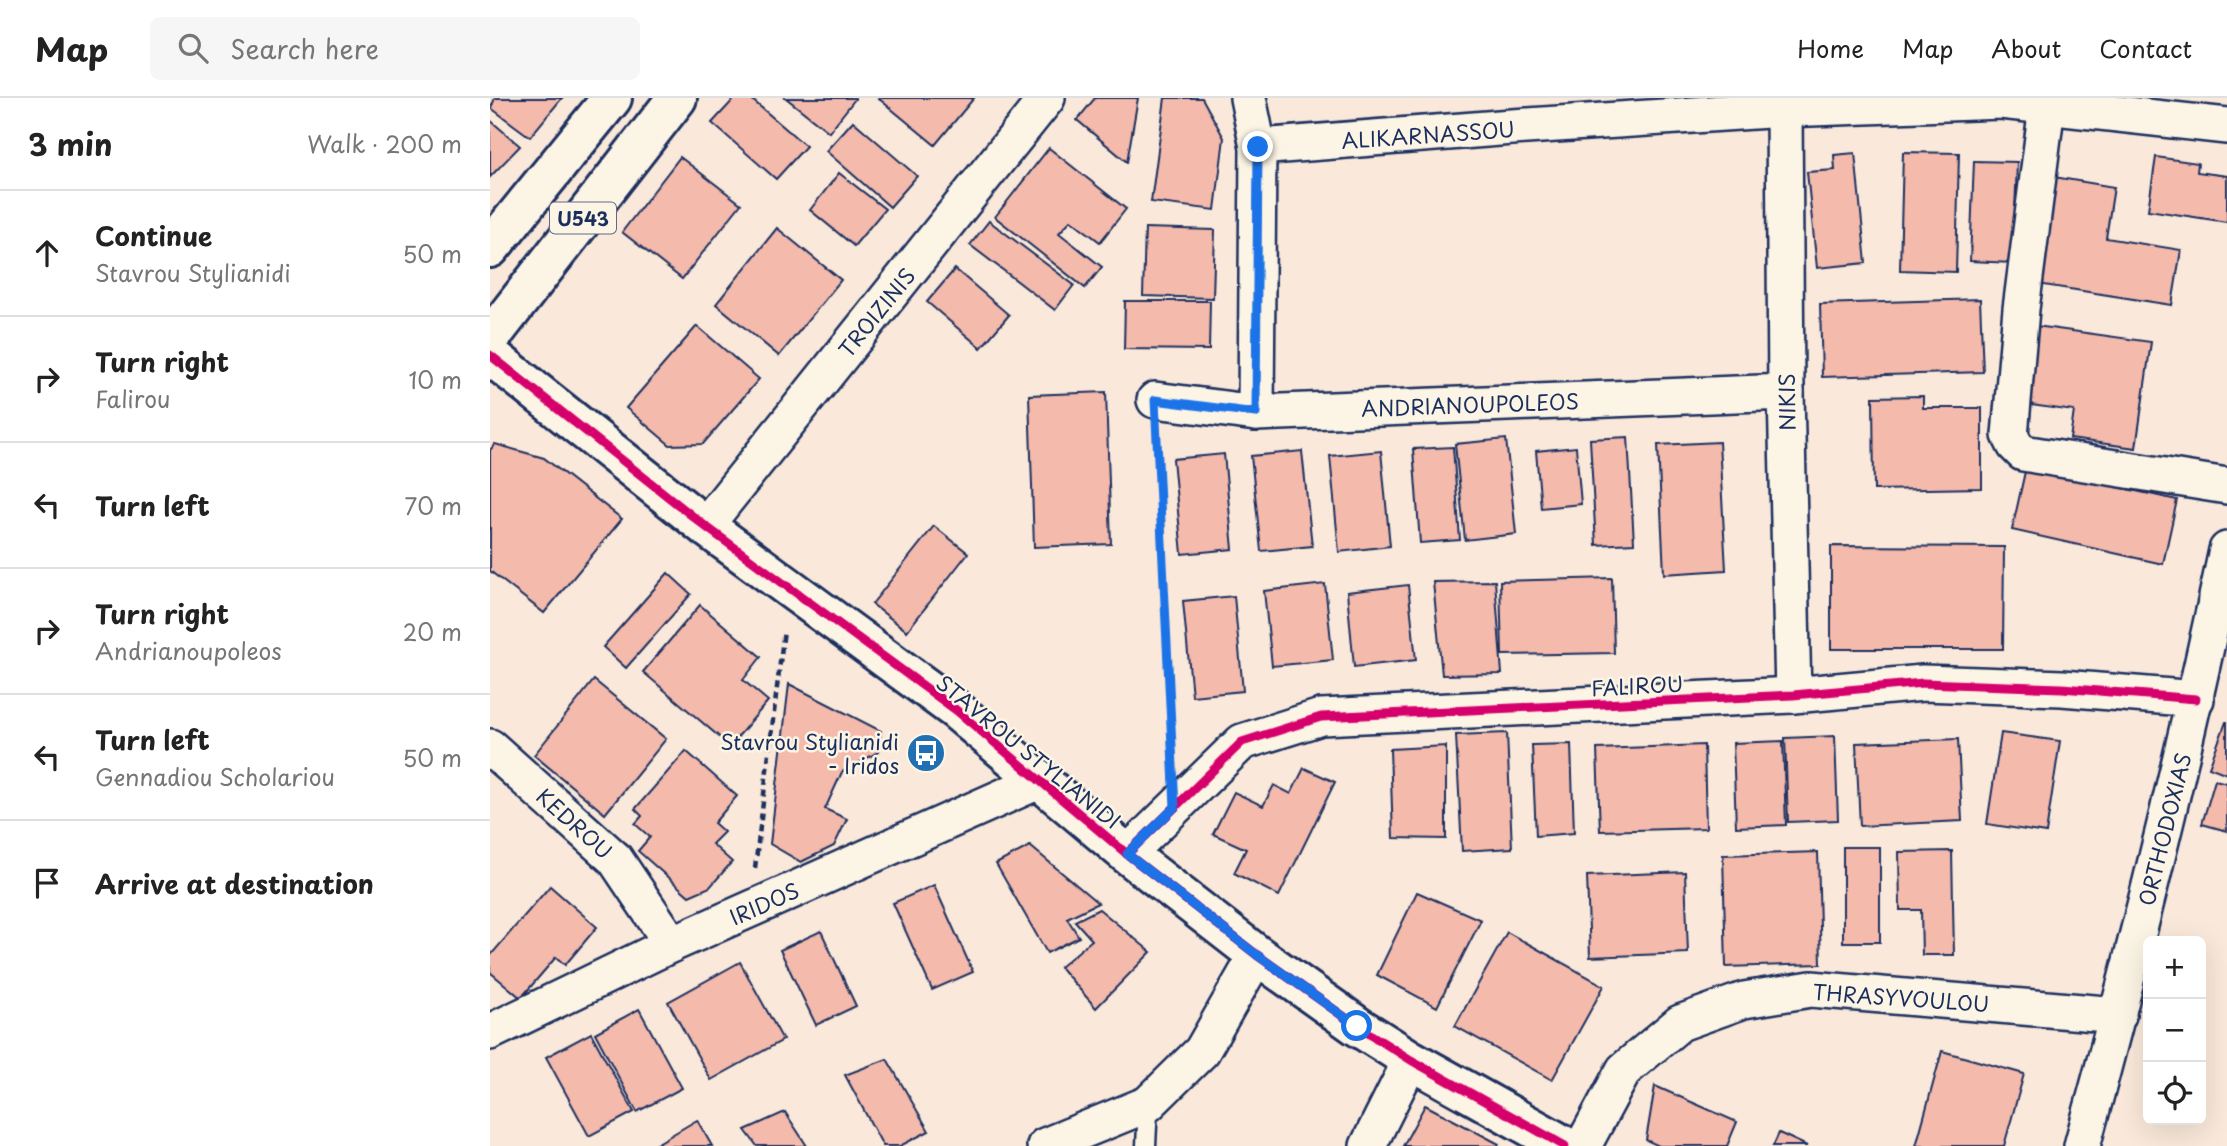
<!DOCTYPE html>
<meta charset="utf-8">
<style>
body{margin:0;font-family:"Playpen Sans",sans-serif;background:#f6f6f6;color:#222}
.controls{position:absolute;right:21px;bottom:21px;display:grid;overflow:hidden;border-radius:10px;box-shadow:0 7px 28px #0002}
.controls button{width:63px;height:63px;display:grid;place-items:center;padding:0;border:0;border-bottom:2px solid #e0e0e0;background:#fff;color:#222;font:35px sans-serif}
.stop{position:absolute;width:21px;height:21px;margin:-16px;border:5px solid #1a73e8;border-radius:50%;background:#fff}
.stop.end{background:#1a73e8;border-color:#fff;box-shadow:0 2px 7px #0008}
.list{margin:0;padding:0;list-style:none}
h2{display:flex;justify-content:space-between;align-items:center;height:91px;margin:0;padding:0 28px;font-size:30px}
h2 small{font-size:23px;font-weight:400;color:#767676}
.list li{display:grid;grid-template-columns:46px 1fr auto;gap:21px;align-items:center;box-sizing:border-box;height:126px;padding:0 28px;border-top:2px solid #e0e0e0}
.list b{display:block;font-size:26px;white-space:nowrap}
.list p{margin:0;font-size:23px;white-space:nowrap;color:#767676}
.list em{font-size:23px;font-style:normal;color:#767676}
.icon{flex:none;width:38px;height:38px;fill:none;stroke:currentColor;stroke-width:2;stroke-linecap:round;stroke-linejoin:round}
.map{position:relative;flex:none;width:1737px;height:1048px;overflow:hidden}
header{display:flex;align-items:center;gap:42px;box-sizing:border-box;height:98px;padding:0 35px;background:#fff;border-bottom:2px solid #e0e0e0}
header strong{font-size:33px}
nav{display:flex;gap:38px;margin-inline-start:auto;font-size:24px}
.search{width:490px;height:63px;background:#f6f6f6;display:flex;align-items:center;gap:18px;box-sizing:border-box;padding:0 24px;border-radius:10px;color:#767676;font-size:26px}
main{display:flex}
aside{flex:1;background:#fff}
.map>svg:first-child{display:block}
</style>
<header>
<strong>Map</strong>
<div class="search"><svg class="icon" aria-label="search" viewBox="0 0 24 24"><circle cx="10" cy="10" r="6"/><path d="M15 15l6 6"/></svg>Search here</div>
<nav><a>Home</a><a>Map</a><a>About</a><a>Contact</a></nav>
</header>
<main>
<aside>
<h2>3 min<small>Walk · 200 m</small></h2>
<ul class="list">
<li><svg class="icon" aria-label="ahead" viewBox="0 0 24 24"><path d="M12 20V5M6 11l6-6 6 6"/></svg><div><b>Continue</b><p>Stavrou Stylianidi</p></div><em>50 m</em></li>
<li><svg class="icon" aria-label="right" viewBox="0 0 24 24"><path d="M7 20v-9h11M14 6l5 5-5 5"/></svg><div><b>Turn right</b><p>Falirou</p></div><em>10 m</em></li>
<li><svg class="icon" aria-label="left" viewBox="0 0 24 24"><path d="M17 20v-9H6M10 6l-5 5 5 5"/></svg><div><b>Turn left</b></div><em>70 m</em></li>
<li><svg class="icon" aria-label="right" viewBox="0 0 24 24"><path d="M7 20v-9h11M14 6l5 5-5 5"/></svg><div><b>Turn right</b><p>Andrianoupoleos</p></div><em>20 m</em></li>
<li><svg class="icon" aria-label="left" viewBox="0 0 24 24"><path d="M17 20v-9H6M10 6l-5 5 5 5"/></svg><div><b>Turn left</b><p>Gennadiou Scholariou</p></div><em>50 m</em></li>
<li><svg class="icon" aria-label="arrive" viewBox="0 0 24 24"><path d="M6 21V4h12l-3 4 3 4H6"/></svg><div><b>Arrive at destination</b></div></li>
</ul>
</aside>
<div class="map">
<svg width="1737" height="1048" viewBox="0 0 1737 1048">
<rect width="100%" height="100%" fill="#fae9da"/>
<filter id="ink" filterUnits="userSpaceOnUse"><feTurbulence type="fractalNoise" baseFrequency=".0143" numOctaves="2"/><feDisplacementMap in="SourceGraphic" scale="14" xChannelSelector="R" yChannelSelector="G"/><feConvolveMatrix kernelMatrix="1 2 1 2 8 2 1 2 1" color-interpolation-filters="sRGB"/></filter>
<g filter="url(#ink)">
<g fill="#f4baac" stroke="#1b2f5e" stroke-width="2">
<path d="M5,0H72L40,39L1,10Z"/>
<path d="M245,0H260L316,48L286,81L222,25Z"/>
<path d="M296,0H365V1L339,34Z"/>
<path d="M388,0H484L445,47Z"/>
<path d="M605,0H648L637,64L587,22Z"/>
<path d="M675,0H712L734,40L725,112L661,104Z"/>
<path d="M0,22L30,48L0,79Z"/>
<path d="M363,23L427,78L400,109L336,53Z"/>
<path d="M559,50L636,111L610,144L581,122L569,135L612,169L595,190L505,119Z"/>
<path d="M1413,54L1469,55L1466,174L1410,172Z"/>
<path d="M1365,55L1376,165L1327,170L1317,74L1345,72L1344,57Z"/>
<path d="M190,59L251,106L192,181L132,134Z"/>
<path d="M1666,59L1708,65L1707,74L1737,78V124L1658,112Z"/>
<path d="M1484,63L1527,64L1523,165L1480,163Z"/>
<path d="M349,75L395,111L364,148L320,112Z"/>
<path d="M1558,78L1624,89L1616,140L1691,152L1682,207L1541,185Z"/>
<path d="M499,123L584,187L565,212L480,147Z"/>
<path d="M287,130L351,182L289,258L226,206Z"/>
<path d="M655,130L725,132L723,200L653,198Z"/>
<path d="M465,171L519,217L491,250L437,204Z"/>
<path d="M1490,201L1493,274L1332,279L1330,206Z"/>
<path d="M635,203H720L719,252L634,251Z"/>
<path d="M207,228L269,281L213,346L180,347L136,310Z"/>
<path d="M1546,228L1661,244L1646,350L1580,341L1584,313L1534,306Z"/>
<path d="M616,294L621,446L544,449L539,297Z"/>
<path d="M1433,298V310H1492V390L1384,392L1383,299Z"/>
<path d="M1138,339L1144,445L1106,447L1100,341Z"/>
<path d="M1016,341L1026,436L975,442L965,346Z"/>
<path d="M1229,344L1236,472L1174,476L1168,347Z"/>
<path d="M5,346L54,360L132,421L54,515L0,473V352Z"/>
<path d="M963,349L970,442L930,445L923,351Z"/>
<path d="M1086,349L1091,406L1051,410L1046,353Z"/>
<path d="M812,353L822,448L771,453L761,358Z"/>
<path d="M891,353L900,448L849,454L840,358Z"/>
<path d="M734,356L743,451L692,456L683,361Z"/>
<path d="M1536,369L1687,402L1673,466L1522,432Z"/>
<path d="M444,428L478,455L417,533L382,506Z"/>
<path d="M1341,448L1514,449L1513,551H1341Z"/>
<path d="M178,475L201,496L136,570L113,549Z"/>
<path d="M1122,480L1124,555L1012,557L1010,483Z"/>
<path d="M1005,483L1012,576L952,577L943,484Z"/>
<path d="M835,486L843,562L782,568L774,493Z"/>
<path d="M918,487L926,562L864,569L857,494Z"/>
<path d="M744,498L753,593L702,598L693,503Z"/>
<path d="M210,507L271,559L253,582L278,603L240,648L153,574Z"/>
<path d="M104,582L176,641L115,716L44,657Z"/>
<path d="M299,586L391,633L388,654L352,674L335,711L357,721L344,748L311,764L280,746Z"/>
<path d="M1736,624H1737V676L1719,669Z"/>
<path d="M1017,635L1022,750L972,753L966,637Z"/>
<path d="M1511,635L1570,643L1556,735L1497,726Z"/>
<path d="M1345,638L1348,722L1298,724L1295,640Z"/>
<path d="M1468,641L1472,723L1370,728L1366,645Z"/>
<path d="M1293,643L1296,727L1246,729L1243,645Z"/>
<path d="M1081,646L1084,735L1046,738L1042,647Z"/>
<path d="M1214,647L1216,730L1110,733L1107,651Z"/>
<path d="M956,648V741L903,740L900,651Z"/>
<path d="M196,653L247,698L224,725L234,734L222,746L242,764L220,789L199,798L148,753L160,739L145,726L152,718L145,711Z"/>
<path d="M814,670L845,684L789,798L744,775L756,751L723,736L744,694L773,708L784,687L801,696Z"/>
<path d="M1725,682L1737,685V733L1712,726Z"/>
<path d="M540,748L608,805L577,820L589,839L557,855L506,766Z"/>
<rect x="1353" y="749" width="37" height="95"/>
<path d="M1462,753L1464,857H1432L1431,812H1410L1409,754Z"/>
<path d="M1328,754L1331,866L1236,869L1233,757Z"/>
<path d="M1195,774L1198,855L1100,859L1097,778Z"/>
<path d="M444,787L483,874L442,892L403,805Z"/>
<path d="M60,788L107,829L75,867L66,859L31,900L0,874V858Z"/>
<path d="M927,794L991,822L947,909L887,877Z"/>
<path d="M609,811L661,854L606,910L570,869L602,842L585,823Z"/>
<path d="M331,833L366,908L326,927L290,852Z"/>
<path d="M1017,834L1114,888L1062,982L965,928Z"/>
<path d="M250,864L293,942L221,982L178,904Z"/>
<path d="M149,911L192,990L147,1014L105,935Z"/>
<path d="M101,935L144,1014L99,1038L56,959Z"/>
<path d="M1452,953L1534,976L1514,1048H1426Z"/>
<path d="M397,961L439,1033L410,1048H393L355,977Z"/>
<path d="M1165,988L1247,1024L1237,1048H1169L1156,1042Z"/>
<path d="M935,1007L1009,1046L1008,1048H913Z"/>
<path d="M295,1014L317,1048H267L255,1032Z"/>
<path d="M207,1022L222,1048H163Z"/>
<path d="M1289,1035L1317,1048H1283Z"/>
</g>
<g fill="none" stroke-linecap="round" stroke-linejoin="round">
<defs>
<path id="service" d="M656,1048L658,1006"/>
<g id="minor">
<path d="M758,0L768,49L766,315"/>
<path d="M1557,8L1531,211L1520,337L1525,347L1533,355L1737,388"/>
<path d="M1294,11L1296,294L1303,597"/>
<path d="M768,49L1022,29L1294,11L1511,3L1737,28"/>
<path d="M665,302L766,315L1296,294"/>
<path d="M215,428L557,0"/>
<path d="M0,649L125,761L182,846"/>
<path d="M637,756L752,644L831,619L1303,597L1433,585L1572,590L1706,601"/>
<path d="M0,934L182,846L551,682"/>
<path d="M555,1048L658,1006L712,953L767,857"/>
<path d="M878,1048L921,962"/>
<path d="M1093,1048L1134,972L1190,925L1254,902L1321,891L1628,917"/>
<path d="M1592,1048C1646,851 1695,652 1737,452"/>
</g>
<path id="tertiary" d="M0,257L215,428L466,612L637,756L767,857L867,928L921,962L1075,1048"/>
<g id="primary">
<path d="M0,150L122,0"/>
<path d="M0,240L187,0"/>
</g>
</defs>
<use href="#service" stroke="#1b2f5e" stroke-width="23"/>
<use href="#minor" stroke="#1b2f5e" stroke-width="40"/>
<use href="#tertiary" stroke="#1b2f5e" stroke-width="44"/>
<use href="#primary" stroke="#1b2f5e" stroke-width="44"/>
<g stroke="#1b2f5e" stroke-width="4.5" stroke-dasharray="7 5" stroke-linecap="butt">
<path d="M667,338L683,661"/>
<path d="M265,770L294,532"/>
</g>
<use href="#service" stroke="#fcf5e5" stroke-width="18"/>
<use href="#minor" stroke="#fcf5e5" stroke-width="35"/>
<use href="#tertiary" stroke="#fcf5e5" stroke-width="38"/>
<use href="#primary" stroke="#fcf5e5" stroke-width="38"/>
<defs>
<g id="cycleway">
<path d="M0,257L215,428L466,612L637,756L767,857L867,928L921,962L1075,1048"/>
<path d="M637,756L752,644L831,619L1303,597L1433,585L1572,590L1706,601"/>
</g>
</defs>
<use href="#cycleway" stroke="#fcf5e5" stroke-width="13"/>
<use href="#cycleway" stroke="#d6006c" stroke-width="9"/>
</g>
</g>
<g fill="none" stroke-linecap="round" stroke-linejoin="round" filter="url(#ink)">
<path stroke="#1a73e8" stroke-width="9" d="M768,49L766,315L665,302L685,709L637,756L767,857L867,928"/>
</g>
<defs>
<symbol id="bus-disc" viewBox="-11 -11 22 22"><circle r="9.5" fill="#1f6fb2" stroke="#fcf5e5"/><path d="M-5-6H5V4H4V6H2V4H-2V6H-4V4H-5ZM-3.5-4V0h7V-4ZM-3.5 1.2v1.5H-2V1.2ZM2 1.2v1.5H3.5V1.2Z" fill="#fff"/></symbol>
</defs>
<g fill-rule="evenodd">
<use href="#bus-disc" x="414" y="633" width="44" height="44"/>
</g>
<g text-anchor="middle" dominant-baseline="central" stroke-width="5" stroke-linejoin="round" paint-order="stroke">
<rect fill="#fcf5e5" stroke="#5e6a86" stroke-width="2" x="60" y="104.5" width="66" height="31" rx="5"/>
<g font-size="19" font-weight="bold" fill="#1b2f5e">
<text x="93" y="120">U543</text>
</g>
<g font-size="21" fill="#1b2f5e" stroke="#fcf5e5">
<text transform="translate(938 36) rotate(-4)">ALIKARNASSOU</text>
<text transform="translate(386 214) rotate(-51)">TROIZINIS</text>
<text transform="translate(1296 304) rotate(-91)">NIKIS</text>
<text transform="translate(980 306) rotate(-2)">ANDRIANOUPOLEOS</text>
<text transform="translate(1147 587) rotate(-3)">FALIROU</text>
<text transform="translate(539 653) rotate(39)">STAVROU STYLIANIDI</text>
<text transform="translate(85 725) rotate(42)">KEDROU</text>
<text transform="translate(1674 731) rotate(-76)">ORTHODOXIAS</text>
<text transform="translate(274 805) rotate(-24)">IRIDOS</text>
<text transform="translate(1411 899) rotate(4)">THRASYVOULOU</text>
</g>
<g font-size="21" fill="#1b2f5e" stroke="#fcf5e5" text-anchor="end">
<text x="409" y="643">Stavrou Stylianidi<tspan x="409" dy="24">- Iridos</tspan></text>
</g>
</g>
</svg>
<div class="controls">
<button>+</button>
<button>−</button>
<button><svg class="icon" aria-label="locate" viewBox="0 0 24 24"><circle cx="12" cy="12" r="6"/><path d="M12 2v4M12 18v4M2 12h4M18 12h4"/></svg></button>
</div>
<div class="stop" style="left:867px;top:928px"></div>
<div class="stop end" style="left:768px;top:49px"></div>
</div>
</main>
